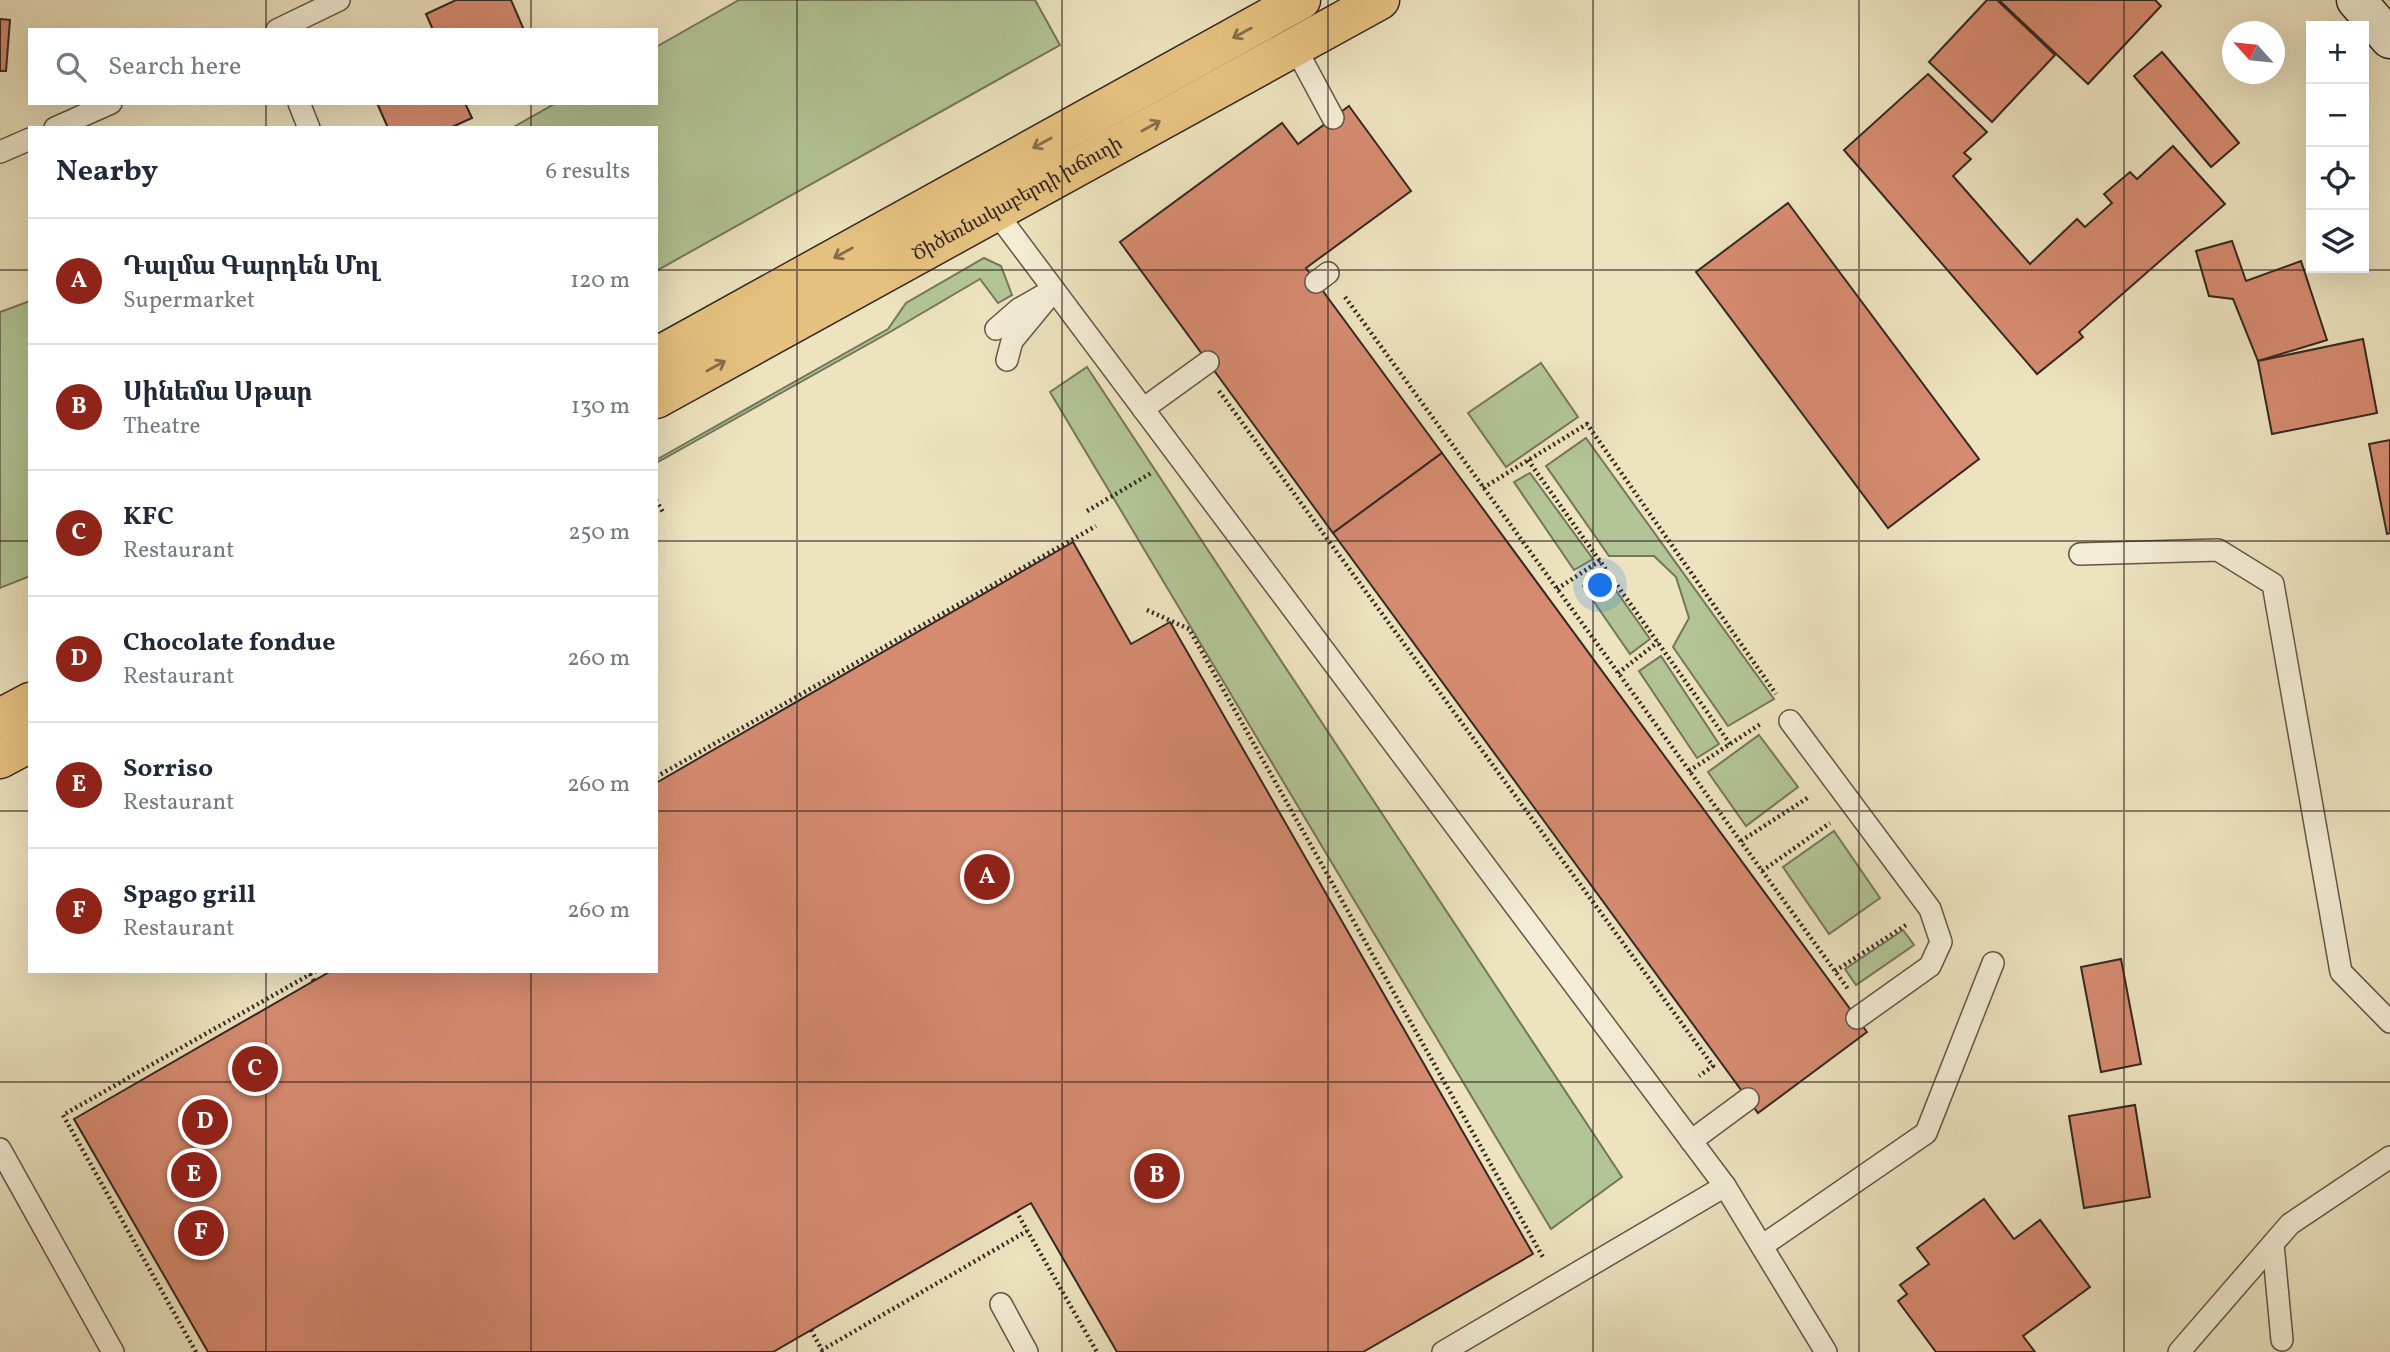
<!DOCTYPE html>
<meta charset="utf-8">
<style>
body{margin:0;font-family:Vollkorn,"Noto Serif Armenian",serif;background:#f2f2f3;color:#1f2937}
.controls{position:absolute;right:21px;top:21px;display:grid;overflow:hidden;border-radius:0px;box-shadow:0 7px 28px #0002}
.controls button{width:63px;height:63px;display:grid;place-items:center;padding:0;border:0;border-bottom:2px solid #e0e1e3;background:#fff;color:#1f2937;font:35px sans-serif}
.compass{position:absolute;left:2222px;top:21px;width:63px;height:63px;border-radius:50%;background:#fff;box-shadow:0 7px 28px #0002;rotate:297deg}
.you{position:absolute;left:1601px;top:586px;width:24px;height:24px;margin:-18px;border:5px solid #fff;border-radius:50%;background:#1a73e8;box-shadow:0 0 0 10px #1a73e833}
.badge{display:grid;place-items:center;width:46px;height:46px;border-radius:50%;background:#8f2418;color:#fff;font-size:23px;font-weight:700}
.pin{position:absolute;translate:-50% -50%;border:4px solid #fff;box-shadow:0 2px 7px #0006}
.list{margin:0;padding:0;list-style:none}
h2{display:flex;justify-content:space-between;align-items:center;height:91px;margin:0;padding:0 28px;font-size:30px}
h2 small{font-size:23px;font-weight:400;color:#747a83}
.list li{display:grid;grid-template-columns:46px 1fr auto;gap:21px;align-items:center;box-sizing:border-box;height:126px;padding:0 28px;border-top:2px solid #e0e1e3}
.list b{display:block;font-size:26px;white-space:nowrap}
.list p{margin:0;font-size:23px;white-space:nowrap;color:#747a83}
.list em{font-size:23px;font-style:normal;color:#747a83}
.icon{flex:none;width:38px;height:38px;fill:none;stroke:currentColor;stroke-width:2;stroke-linecap:round;stroke-linejoin:round}
.map{position:relative;flex:none;width:2390px;height:1352px;overflow:hidden}
.search{position:absolute;background:#fff;box-shadow:0 7px 28px #0002;left:28px;top:28px;width:630px;height:77px;display:flex;align-items:center;gap:18px;box-sizing:border-box;padding:0 24px;border-radius:0px;color:#747a83;font-size:26px}
.panel{position:absolute;background:#fff;box-shadow:0 7px 28px #0002;left:28px;top:126px;width:630px;height:847px;border-radius:0px}
.map>svg:first-child{display:block}
</style>
<div class="map">
<svg width="2390" height="1352" viewBox="0 0 2390 1352">
<rect width="100%" height="100%" fill="#ede3bf"/>
<filter id="stains"><feTurbulence type="fractalNoise" baseFrequency=".00286" numOctaves="4"/><feColorMatrix values="0 0 0 0 .2 0 0 0 0 .09 0 0 0 0 .02 0 0 0 .5 -.17"/></filter>
<radialGradient id="worn" r=".72"><stop offset=".6" stop-color="#630" stop-opacity="0"/><stop offset="1" stop-color="#630" stop-opacity=".3"/></radialGradient>
<g fill="#b3c596" stroke="#74765c" stroke-width="2">
<path d="M739,0H1035L1060,45L656,271V128H512L556,103H656V47Z"/>
<path d="M984,258L1001,266L1012,295L998,303L980,279L890,332L656,463V460L888,329L906,303Z"/>
<path d="M30,301V576L0,588V312Z"/>
<path d="M1541,363L1578,417L1506,467L1468,413Z"/>
<path d="M1087,367L1622,1177L1551,1229L1050,392Z"/>
<path d="M1586,438L1774,699L1728,726L1673,647L1689,618L1676,577L1654,556H1609L1546,466Z"/>
<path d="M1530,473L1593,559L1574,570L1514,482Z"/>
<path d="M1603,572L1650,639L1630,654L1583,586Z"/>
<path d="M1661,656L1719,744L1697,758L1639,671Z"/>
<path d="M1759,735L1798,787L1746,826L1708,772Z"/>
<path d="M1834,831L1880,898L1829,934L1783,867Z"/>
<path d="M1903,930L1914,945L1856,985L1845,969Z"/>
</g>
<g fill="#d68b70" stroke="#352722" stroke-width="2">
<path d="M456,0H511L524,30H433L426,14Z"/>
<path d="M1987,0H1997L2055,55L1992,122L1929,62Z"/>
<path d="M1999,0H2155L2161,6L2088,84Z"/>
<path d="M0,19L10,20L6,71H0Z"/>
<path d="M2162,52L2239,143L2211,167L2134,76Z"/>
<path d="M1928,74L1987,132L1964,153L1971,159L1953,176L2030,264L2077,219L2085,227L2112,203L2104,194L2130,172L2137,179L2173,146L2225,204L2079,332L2083,337L2037,374L1844,150Z"/>
<path d="M377,103H465L472,118L450,128H388Z"/>
<path d="M1349,106L1411,191L1306,268L1442,453L1333,533L1120,242L1282,123L1298,144Z"/>
<path d="M1788,203L1979,459L1888,528L1696,272Z"/>
<path d="M2232,241L2246,281L2301,261L2327,340L2258,361L2233,299L2209,296L2196,251Z"/>
<path d="M2363,339L2377,413L2272,434L2258,361Z"/>
<path d="M2390,440V533L2387,534L2369,444Z"/>
<path d="M1442,453L1867,1032L1758,1113L1333,533Z"/>
<path d="M1073,542L1131,644L1170,622L1533,1254L1363,1352H1117L1031,1203L773,1352H208L74,1119L331,971H656V783Z"/>
<path d="M2121,959L2141,1064L2101,1072L2081,967Z"/>
<path d="M2135,1105L2150,1197L2084,1208L2069,1116Z"/>
<path d="M1984,1199L2014,1239L2040,1220L2090,1287L2023,1336L2035,1352H1936L1898,1301L1907,1294L1900,1285L1929,1264L1917,1248Z"/>
</g>
<g fill="none" stroke-linecap="round" stroke-linejoin="round">
<defs>
<g id="lane">
<path d="M277,30L339,0"/>
<path d="M1295,47L1333,118"/>
<path d="M299,103L309,128"/>
<path d="M55,128L111,103"/>
<path d="M0,152L30,139"/>
<path d="M995,211L1725,1186L1826,1352"/>
<path d="M1316,282L1328,273"/>
<path d="M996,329L1019,309L1042,296"/>
<path d="M1007,360L1012,341L1054,290"/>
<path d="M1143,409L1208,362"/>
<path d="M2080,554L2218,550L2273,584L2341,972L2390,1022"/>
<path d="M1790,721L1930,909L1941,942L1930,966L1857,1018"/>
<path d="M1691,1141L1748,1099"/>
<path d="M0,1149L113,1352"/>
<path d="M2273,1244L2282,1340"/>
<path d="M1762,1246L1926,1133L1993,963"/>
<path d="M1001,1304L1027,1352"/>
<path d="M1443,1352L1725,1186"/>
<path d="M2179,1352L2290,1224L2390,1157"/>
</g>
<path id="secondary" d="M2356,0L2390,39"/>
<g id="primary">
<path d="M656,357L1301,0"/>
<path id="s1" d="M656,399L1380,0"/>
<path d="M0,718L30,702"/>
<path d="M0,759L30,743"/>
</g>
</defs>
<use href="#lane" stroke="#635649" stroke-width="24"/>
<use href="#secondary" stroke="#352722" stroke-width="41"/>
<use href="#primary" stroke="#352722" stroke-width="41"/>
<g stroke="#352722" stroke-width="4.5" stroke-dasharray="2 3.5" stroke-linecap="butt">
<path d="M1345,297L1848,989"/>
<path d="M1219,391L1713,1066L1699,1076"/>
<path d="M1528,460L1730,744"/>
<path d="M1483,488L1587,424L1776,694"/>
<path d="M656,500L664,514"/>
<path d="M1087,511L1153,472"/>
<path d="M1557,589L1601,560"/>
<path d="M1147,610L1189,629L1544,1259"/>
<path d="M1618,673L1658,642"/>
<path d="M1689,771L1762,723"/>
<path d="M656,777L1096,526"/>
<path d="M1741,841L1809,797"/>
<path d="M1762,871L1830,823"/>
<path d="M1835,971L1906,925"/>
<path d="M310,974L314,981"/>
<path d="M1016,1211L1097,1352"/>
<path d="M811,1330L822,1350L1027,1231"/>
<path d="M196,1352L63,1115L316,971"/>
</g>
<use href="#lane" stroke="#f3edd5" stroke-width="21"/>
<use href="#secondary" stroke="#f3edd5" stroke-width="38"/>
<use href="#primary" stroke="#e6c280" stroke-width="38"/>
</g>
<defs><path id="oneway-shaft" d="M-6 0H5M1.5-3L5.5 0L1.5 3" fill="none" stroke-width="1.6" stroke-linecap="round" stroke-linejoin="round" transform="scale(1.75)"/></defs>
<g stroke="#856d4c">
<use href="#oneway-shaft" transform="translate(1242 33) rotate(151)"/>
<use href="#oneway-shaft" transform="translate(1151 126) rotate(-29)"/>
<use href="#oneway-shaft" transform="translate(1042 143) rotate(151)"/>
<use href="#oneway-shaft" transform="translate(843 253) rotate(151)"/>
<use href="#oneway-shaft" transform="translate(716 366) rotate(-29)"/>
</g>
<path fill="none" stroke="#352722" stroke-width="2" stroke-opacity="0.55" d="M266,0V30M531,0V30M797,0V1352M1062,0V1352M1328,0V1352M1593,0V1352M1859,0V1352M2124,0V1352M266,103V128M531,103V128M0,270H30M656,270H2390M0,541H30M656,541H2390M0,811H30M656,811H2390M266,971V1352M531,971V1352M0,1082H2390"/>
<g text-anchor="middle" dominant-baseline="central" stroke-width="5" stroke-linejoin="round" paint-order="stroke">
<g font-size="19" fill="#352722" stroke="#f3edd5">
<text stroke="none"><textPath href="#s1" startOffset="413">Ծիծեռնակաբերդի խճուղի</textPath></text>
</g>
</g>
<rect width="100%" height="100%" filter="url(#stains)"/>
<rect width="100%" height="100%" fill="url(#worn)"/>
</svg>
<div class="controls">
<button>+</button>
<button>−</button>
<button><svg class="icon" aria-label="locate" viewBox="0 0 24 24"><circle cx="12" cy="12" r="6"/><path d="M12 2v4M12 18v4M2 12h4M18 12h4"/></svg></button>
<button><svg class="icon" aria-label="layers" viewBox="0 0 24 24"><path d="M12 4l9 5-9 5-9-5zM3 14l9 5 9-5"/></svg></button>
</div>
<svg class="compass" viewBox="-18 -18 36 36"><path d="M0-13l5 13h-10z" fill="#e53935"/><path d="M0 13l5-13h-10z" fill="#747a83"/></svg>
<div class="you"></div>
<div class="pin badge" style="left:987px;top:877px">A</div>
<div class="pin badge" style="left:1157px;top:1176px">B</div>
<div class="pin badge" style="left:255px;top:1069px">C</div>
<div class="pin badge" style="left:205px;top:1122px">D</div>
<div class="pin badge" style="left:194px;top:1175px">E</div>
<div class="pin badge" style="left:201px;top:1233px">F</div>
<div class="search"><svg class="icon" aria-label="search" viewBox="0 0 24 24"><circle cx="10" cy="10" r="6"/><path d="M15 15l6 6"/></svg>Search here</div>
<section class="panel">
<h2>Nearby<small>6 results</small></h2>
<ul class="list">
<li><span class="badge">A</span><div><b>Դալմա Գարդեն Մոլ</b><p>Supermarket</p></div><em>120 m</em></li>
<li><span class="badge">B</span><div><b>Սինեմա Սթար</b><p>Theatre</p></div><em>130 m</em></li>
<li><span class="badge">C</span><div><b>KFC</b><p>Restaurant</p></div><em>250 m</em></li>
<li><span class="badge">D</span><div><b>Chocolate fondue</b><p>Restaurant</p></div><em>260 m</em></li>
<li><span class="badge">E</span><div><b>Sorriso</b><p>Restaurant</p></div><em>260 m</em></li>
<li><span class="badge">F</span><div><b>Spago grill</b><p>Restaurant</p></div><em>260 m</em></li>
</ul>
</section>
</div>
